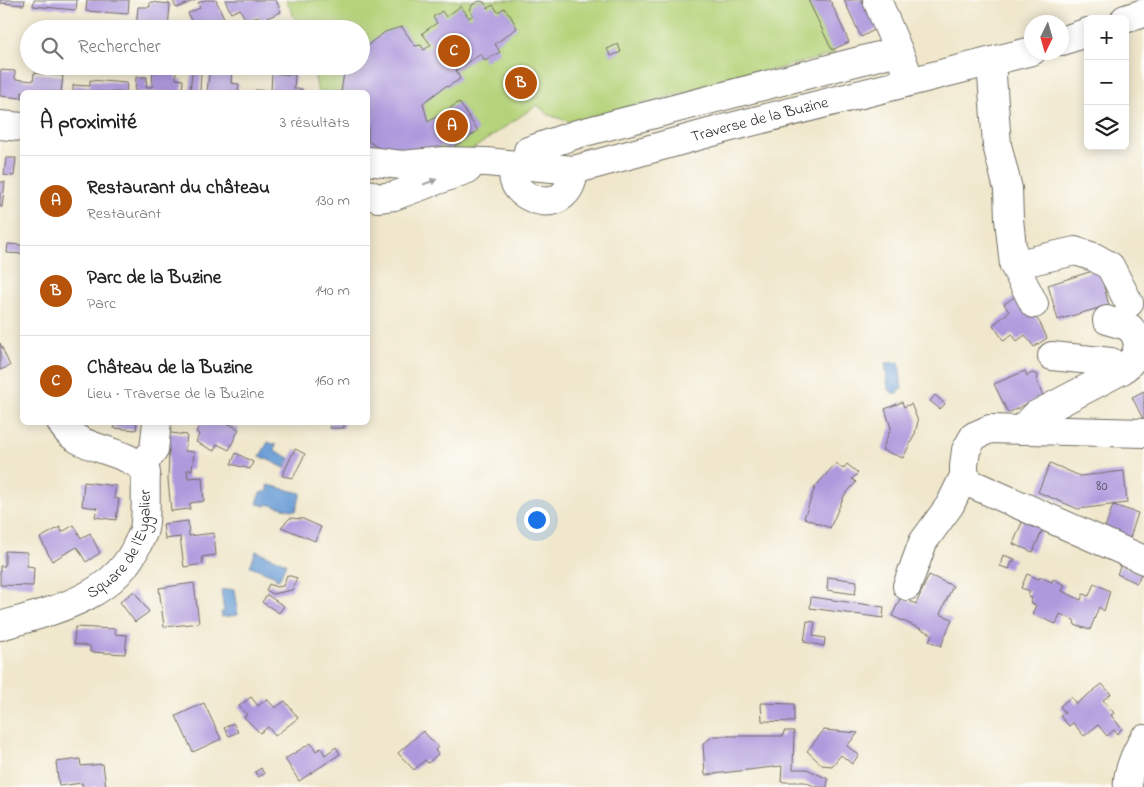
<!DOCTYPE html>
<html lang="fr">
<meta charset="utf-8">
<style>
body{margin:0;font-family:"Indie Flower",sans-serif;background:#f2f2f2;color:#222}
.controls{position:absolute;right:15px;top:15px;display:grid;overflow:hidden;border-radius:8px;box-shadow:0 2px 12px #0003}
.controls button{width:45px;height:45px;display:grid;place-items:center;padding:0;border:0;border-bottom:1px solid #e0e0e0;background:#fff;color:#222;font:25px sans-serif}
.compass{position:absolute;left:1024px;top:15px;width:45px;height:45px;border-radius:50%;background:#fff;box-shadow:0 2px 12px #0003;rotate:185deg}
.you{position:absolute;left:536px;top:519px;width:18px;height:18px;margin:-12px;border:4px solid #fff;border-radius:50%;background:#1a73e8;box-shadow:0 0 0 8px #1a73e833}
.badge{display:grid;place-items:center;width:32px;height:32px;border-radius:50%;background:#b45309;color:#fff;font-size:16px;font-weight:700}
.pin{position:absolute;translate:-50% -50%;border:2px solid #fff;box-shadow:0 1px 5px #0006}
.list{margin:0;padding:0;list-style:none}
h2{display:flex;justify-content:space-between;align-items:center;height:65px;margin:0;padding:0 20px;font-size:21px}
h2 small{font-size:16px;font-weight:400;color:#767676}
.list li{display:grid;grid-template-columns:32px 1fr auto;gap:15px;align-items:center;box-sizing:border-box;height:90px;padding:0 20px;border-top:1px solid #e0e0e0}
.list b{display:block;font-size:19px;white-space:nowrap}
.list p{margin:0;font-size:16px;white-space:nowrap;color:#767676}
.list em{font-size:16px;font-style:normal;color:#767676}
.icon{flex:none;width:28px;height:28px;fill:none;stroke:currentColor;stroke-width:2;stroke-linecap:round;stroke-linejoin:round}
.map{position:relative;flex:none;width:1144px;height:787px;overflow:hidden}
.search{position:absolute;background:#fff;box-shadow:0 2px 12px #0003;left:20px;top:20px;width:350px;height:55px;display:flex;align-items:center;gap:12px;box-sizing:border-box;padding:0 18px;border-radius:28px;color:#767676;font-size:19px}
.panel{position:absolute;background:#fff;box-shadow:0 2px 12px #0003;left:20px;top:90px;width:350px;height:335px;border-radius:8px}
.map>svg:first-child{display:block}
</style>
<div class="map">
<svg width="1144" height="787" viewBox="0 0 1144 787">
<rect width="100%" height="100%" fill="#fdfcf7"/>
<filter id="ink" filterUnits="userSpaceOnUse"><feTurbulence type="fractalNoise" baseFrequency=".02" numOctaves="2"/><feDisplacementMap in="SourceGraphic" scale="10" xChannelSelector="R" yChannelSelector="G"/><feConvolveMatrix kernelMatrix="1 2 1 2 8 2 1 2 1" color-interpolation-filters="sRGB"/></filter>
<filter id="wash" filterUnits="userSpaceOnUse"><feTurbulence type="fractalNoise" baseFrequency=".0096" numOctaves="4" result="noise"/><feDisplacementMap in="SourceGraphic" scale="20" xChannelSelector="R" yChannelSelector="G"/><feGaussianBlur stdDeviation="1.12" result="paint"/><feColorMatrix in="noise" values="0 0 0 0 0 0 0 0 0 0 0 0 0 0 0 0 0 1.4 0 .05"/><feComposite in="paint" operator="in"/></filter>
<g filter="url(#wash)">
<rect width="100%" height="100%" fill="#f0e7cc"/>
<path fill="#b5d37a" stroke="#707f52" d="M286,0H808L835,54L570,122L549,115L537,105L457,160L368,156V92H318L313,68V66H361V29H300Z"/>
<g fill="#6a9dd5" stroke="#4a6480">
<path d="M899,362L902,389H898V393H892L891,390H888L885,363Z"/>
<path d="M268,442L276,445L274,450L290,458L285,468L260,456Z"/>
<path d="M268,485L301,493L296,511L267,504L266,506L257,504L260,493L268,491Z"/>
<path d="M256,551L286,563L279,580L275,579L276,576L250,566Z"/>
<path d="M234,589L238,615L222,617L221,612H224L221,590Z"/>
</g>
<g id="blocks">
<g fill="#ae99dd">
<path d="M0,0H25L24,5L0,3Z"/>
<path d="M34,0H77L76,10L33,6Z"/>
<path d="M87,0H129L128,14L86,11Z"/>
<path d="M173,0H196L176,8Z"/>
<path d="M205,0H216L225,20L202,29H194L188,13L200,8L198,3Z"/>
<path d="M225,0H276L281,12L260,21L258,16L246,21L240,9L231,13Z"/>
<path d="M808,0H830L849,42L832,50Z"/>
<path d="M844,0H864L878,28L861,37Z"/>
<path d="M479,1L484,2L488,8L493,5L498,12L504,8L508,13H509L517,28L495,44L500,52L485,61L481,54L456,70L460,79L447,87L446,86L423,103L428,122L459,102L478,131L447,151L443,146L421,154L380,149L368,141V92H341L345,66H361V56L371,42L385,32L394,29L402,27L415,46L421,45L424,50L431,45L422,33L437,23L433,17L442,11L446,17L461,6L469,18L473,15L470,11L472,5Z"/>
<path d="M150,2L170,4L168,29L144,27L143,29H136L138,7H150Z"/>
<path d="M618,44L621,52L611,56L607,49Z"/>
<path d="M153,66H176V79L183,80L182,92H135L136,77H147L146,87H152Z"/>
<path d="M210,67L232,69L231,83L239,84L238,92H207Z"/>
<path d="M0,70L15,71V79L33,81L34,73L63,76L61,92H22V98L0,96Z"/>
<path d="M192,72L201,73L200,92H190Z"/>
<path d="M272,73L295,75L294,89H302L301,92H255V90L271,91Z"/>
<path d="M90,80L127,83L126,92H73V85L90,86Z"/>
<path d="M6,158H16L14,176L4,175Z"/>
<path d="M0,182H5L2,207H0Z"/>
<path d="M8,244L22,245V254L7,253Z"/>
<path d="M1099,269L1109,305L1058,320L1048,285Z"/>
<path d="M1019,294L1040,323L1047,338L1034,347L1025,335L1017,341L1012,334L1004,341L993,325L1009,312L1004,304Z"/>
<path d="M0,343L10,366L0,370Z"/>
<path d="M1025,371L1027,376L1032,373L1038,375L1037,382L1043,396L1008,413L994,384Z"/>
<path d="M1144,391V421L1132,397Z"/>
<path d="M935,395L945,404L940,409L930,401Z"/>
<path d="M902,402L904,407L911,404L918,421L915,434L903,458L882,450L891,428L885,409Z"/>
<path d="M115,422H137L136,430L114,428Z"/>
<path d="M201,422H225L239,429L229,450L217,444L214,451L196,442L199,434L196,432Z"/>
<rect x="330" y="422" width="14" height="6"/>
<path d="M163,432L187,435L185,451L194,452L192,470H187L188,478L202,477L204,501L190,503V509L171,511L168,480L169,449H161Z"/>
<path d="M295,449L305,454L293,478L282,476Z"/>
<path d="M236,453L253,462L250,469L231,464Z"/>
<path d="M836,463L843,469L847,464L858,473L852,479L856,482L844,496L830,528L804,518L815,487Z"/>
<path d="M1050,463L1080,476L1124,471L1127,503L1078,509L1038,492Z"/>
<path d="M84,482L116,486L114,498L119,499L116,520L95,517L97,508L82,506Z"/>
<path d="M1113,505L1138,513L1127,547L1102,536Z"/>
<path d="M1025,515L1045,524L1033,552L1013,544Z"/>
<path d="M290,518L303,519L321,527L315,541L281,527Z"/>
<path d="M188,521L189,536L214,533L216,555L202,557L203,564L184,567L180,537L165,539L163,524Z"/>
<path d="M74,525L81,538L90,533L100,553L86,562L77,547L52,561L40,538L60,527L62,532Z"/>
<path d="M5,551L27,552V566L34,567L33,586L0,585V566H5Z"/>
<path d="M1003,555L1015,559L1014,562H1012L1009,569L1000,566Z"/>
<path d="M1121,565L1141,574L1137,583L1117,574Z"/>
<path d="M1027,574L1039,579L1040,577L1052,582L1053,579L1065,585L1062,591L1081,600L1083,594L1089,596L1094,583L1110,591L1104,611L1099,607L1090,630L1075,625L1074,620L1060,614L1056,624L1032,614L1036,605L1030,603L1032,598L1028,596L1030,591L1021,588Z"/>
<path d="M287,575L297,578L292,590L273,594L266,590L269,584L276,587L283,586Z"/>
<path d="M929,575L953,586L940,614L952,619L941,646L929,641L932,634L892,616L901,597L916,604Z"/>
<path d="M828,577L857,581L855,594L827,590Z"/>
<path d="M194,583L199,623L164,627L159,588Z"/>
<path d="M134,591L149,612L135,622L120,602Z"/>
<path d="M267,595L284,606L279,613L262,602Z"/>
<path d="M811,597L884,607L883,618L810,608Z"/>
<path d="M807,621L815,622L813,636L825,638L824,646L804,642Z"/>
<path d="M75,627L115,629V634L127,635L125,654L90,652V646L74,644Z"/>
<path d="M1102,684L1111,694L1103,700L1114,713L1111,715L1122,729L1117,734L1114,730L1107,736L1098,725L1084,736L1073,723L1069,726L1060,716L1065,713L1060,706L1071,697L1076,704Z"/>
<path d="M251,697L258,706L267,699L275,708L285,701L298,718L275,736L268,727L260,733L244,717L247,715L239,706Z"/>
<path d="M204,703L221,739L193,752L176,716Z"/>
<path d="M761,703L794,704V722L762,721Z"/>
<path d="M233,723L238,732L229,736L224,728Z"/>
<path d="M824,730L858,733L847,746L859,755L852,764L841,755L832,766L822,765L807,751Z"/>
<path d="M423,731L438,747L435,750L438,754L428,763L425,760L414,770L398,753Z"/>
<path d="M784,731H794L793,769H807L828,779L827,787H816L805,782H781L782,766L705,775L703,744L713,736H783Z"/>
<path d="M311,743L316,751L321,748L325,755L336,747L340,754L299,781L285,759Z"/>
<path d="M80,759L81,766L103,764L106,787H83L82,783L59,786L56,762Z"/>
<path d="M261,768L264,774L258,777L255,772Z"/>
</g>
</g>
</g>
<g filter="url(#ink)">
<use href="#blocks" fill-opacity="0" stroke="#706d63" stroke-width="1"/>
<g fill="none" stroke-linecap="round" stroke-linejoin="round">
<defs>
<g id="minor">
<path d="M877,0L905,67"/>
<path d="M1125,19L1144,13"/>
<path d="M1062,41L1088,32"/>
<path d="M991,62L997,145L1008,189L1009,219L1014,265L1034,304"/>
<path d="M0,125L22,127"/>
<path id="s1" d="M368,161L402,165L445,161L486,162L574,170L727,128L1032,51"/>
<path d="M514,165C514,170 512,176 514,181C519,196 543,206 557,199C569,193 573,182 574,170"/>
<path d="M525,165L528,151L577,134L898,51"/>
<path d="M368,194L378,198L394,196L468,169"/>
<path d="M1014,265L1075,251L1094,257L1110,266L1129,303"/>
<path d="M1052,356L1111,362L1122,370"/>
<path d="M1021,430L1036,415L1122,370C1137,359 1144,343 1130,328C1124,324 1114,323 1107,320"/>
<path d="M1144,433L990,429L974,436L966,450L964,466V476L972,484L1144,560"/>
<path d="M141,466L154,450L157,422"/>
<path d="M907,586L923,542L950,505L964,476"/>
<path id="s2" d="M0,626C52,611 115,598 138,543C140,539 143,534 144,529C147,516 145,487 146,472C128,448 73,451 61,422"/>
<path d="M1128,787C1126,774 1137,750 1144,739"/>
</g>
</defs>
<use href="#minor" stroke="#706d63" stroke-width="30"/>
<use href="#minor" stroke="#fff" stroke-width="28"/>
</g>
<defs><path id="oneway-solid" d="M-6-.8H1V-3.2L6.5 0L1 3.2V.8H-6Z" transform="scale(1.25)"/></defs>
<use fill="#a0a0a0" href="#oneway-solid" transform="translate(430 182) rotate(-21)"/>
</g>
<g text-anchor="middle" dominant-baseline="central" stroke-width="4" stroke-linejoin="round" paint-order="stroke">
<g font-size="14" fill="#4c4658">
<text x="1102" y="486">80</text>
</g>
<g font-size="16" fill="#2b2b2b" stroke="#fdfcf7">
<text stroke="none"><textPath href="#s1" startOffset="399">Traverse de la Buzine</textPath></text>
<text stroke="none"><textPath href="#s2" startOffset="158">Square de l'Eygalier</textPath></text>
</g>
</g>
</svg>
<div class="controls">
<button>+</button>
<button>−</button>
<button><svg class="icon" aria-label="layers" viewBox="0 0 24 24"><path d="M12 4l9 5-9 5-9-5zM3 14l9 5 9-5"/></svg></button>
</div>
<svg class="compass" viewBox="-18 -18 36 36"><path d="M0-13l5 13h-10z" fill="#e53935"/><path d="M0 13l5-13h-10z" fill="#767676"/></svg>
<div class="you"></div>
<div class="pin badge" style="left:452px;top:126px">A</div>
<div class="pin badge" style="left:521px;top:83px">B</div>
<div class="pin badge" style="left:454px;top:51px">C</div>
<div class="search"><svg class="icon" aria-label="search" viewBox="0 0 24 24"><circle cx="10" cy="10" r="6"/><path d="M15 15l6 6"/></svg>Rechercher</div>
<section class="panel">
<h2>À proximité<small>3 résultats</small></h2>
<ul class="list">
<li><span class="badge">A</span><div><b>Restaurant du château</b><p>Restaurant</p></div><em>130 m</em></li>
<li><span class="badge">B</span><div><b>Parc de la Buzine</b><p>Parc</p></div><em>140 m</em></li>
<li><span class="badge">C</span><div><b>Château de la Buzine</b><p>Lieu · Traverse de la Buzine</p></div><em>160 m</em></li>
</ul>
</section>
</div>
